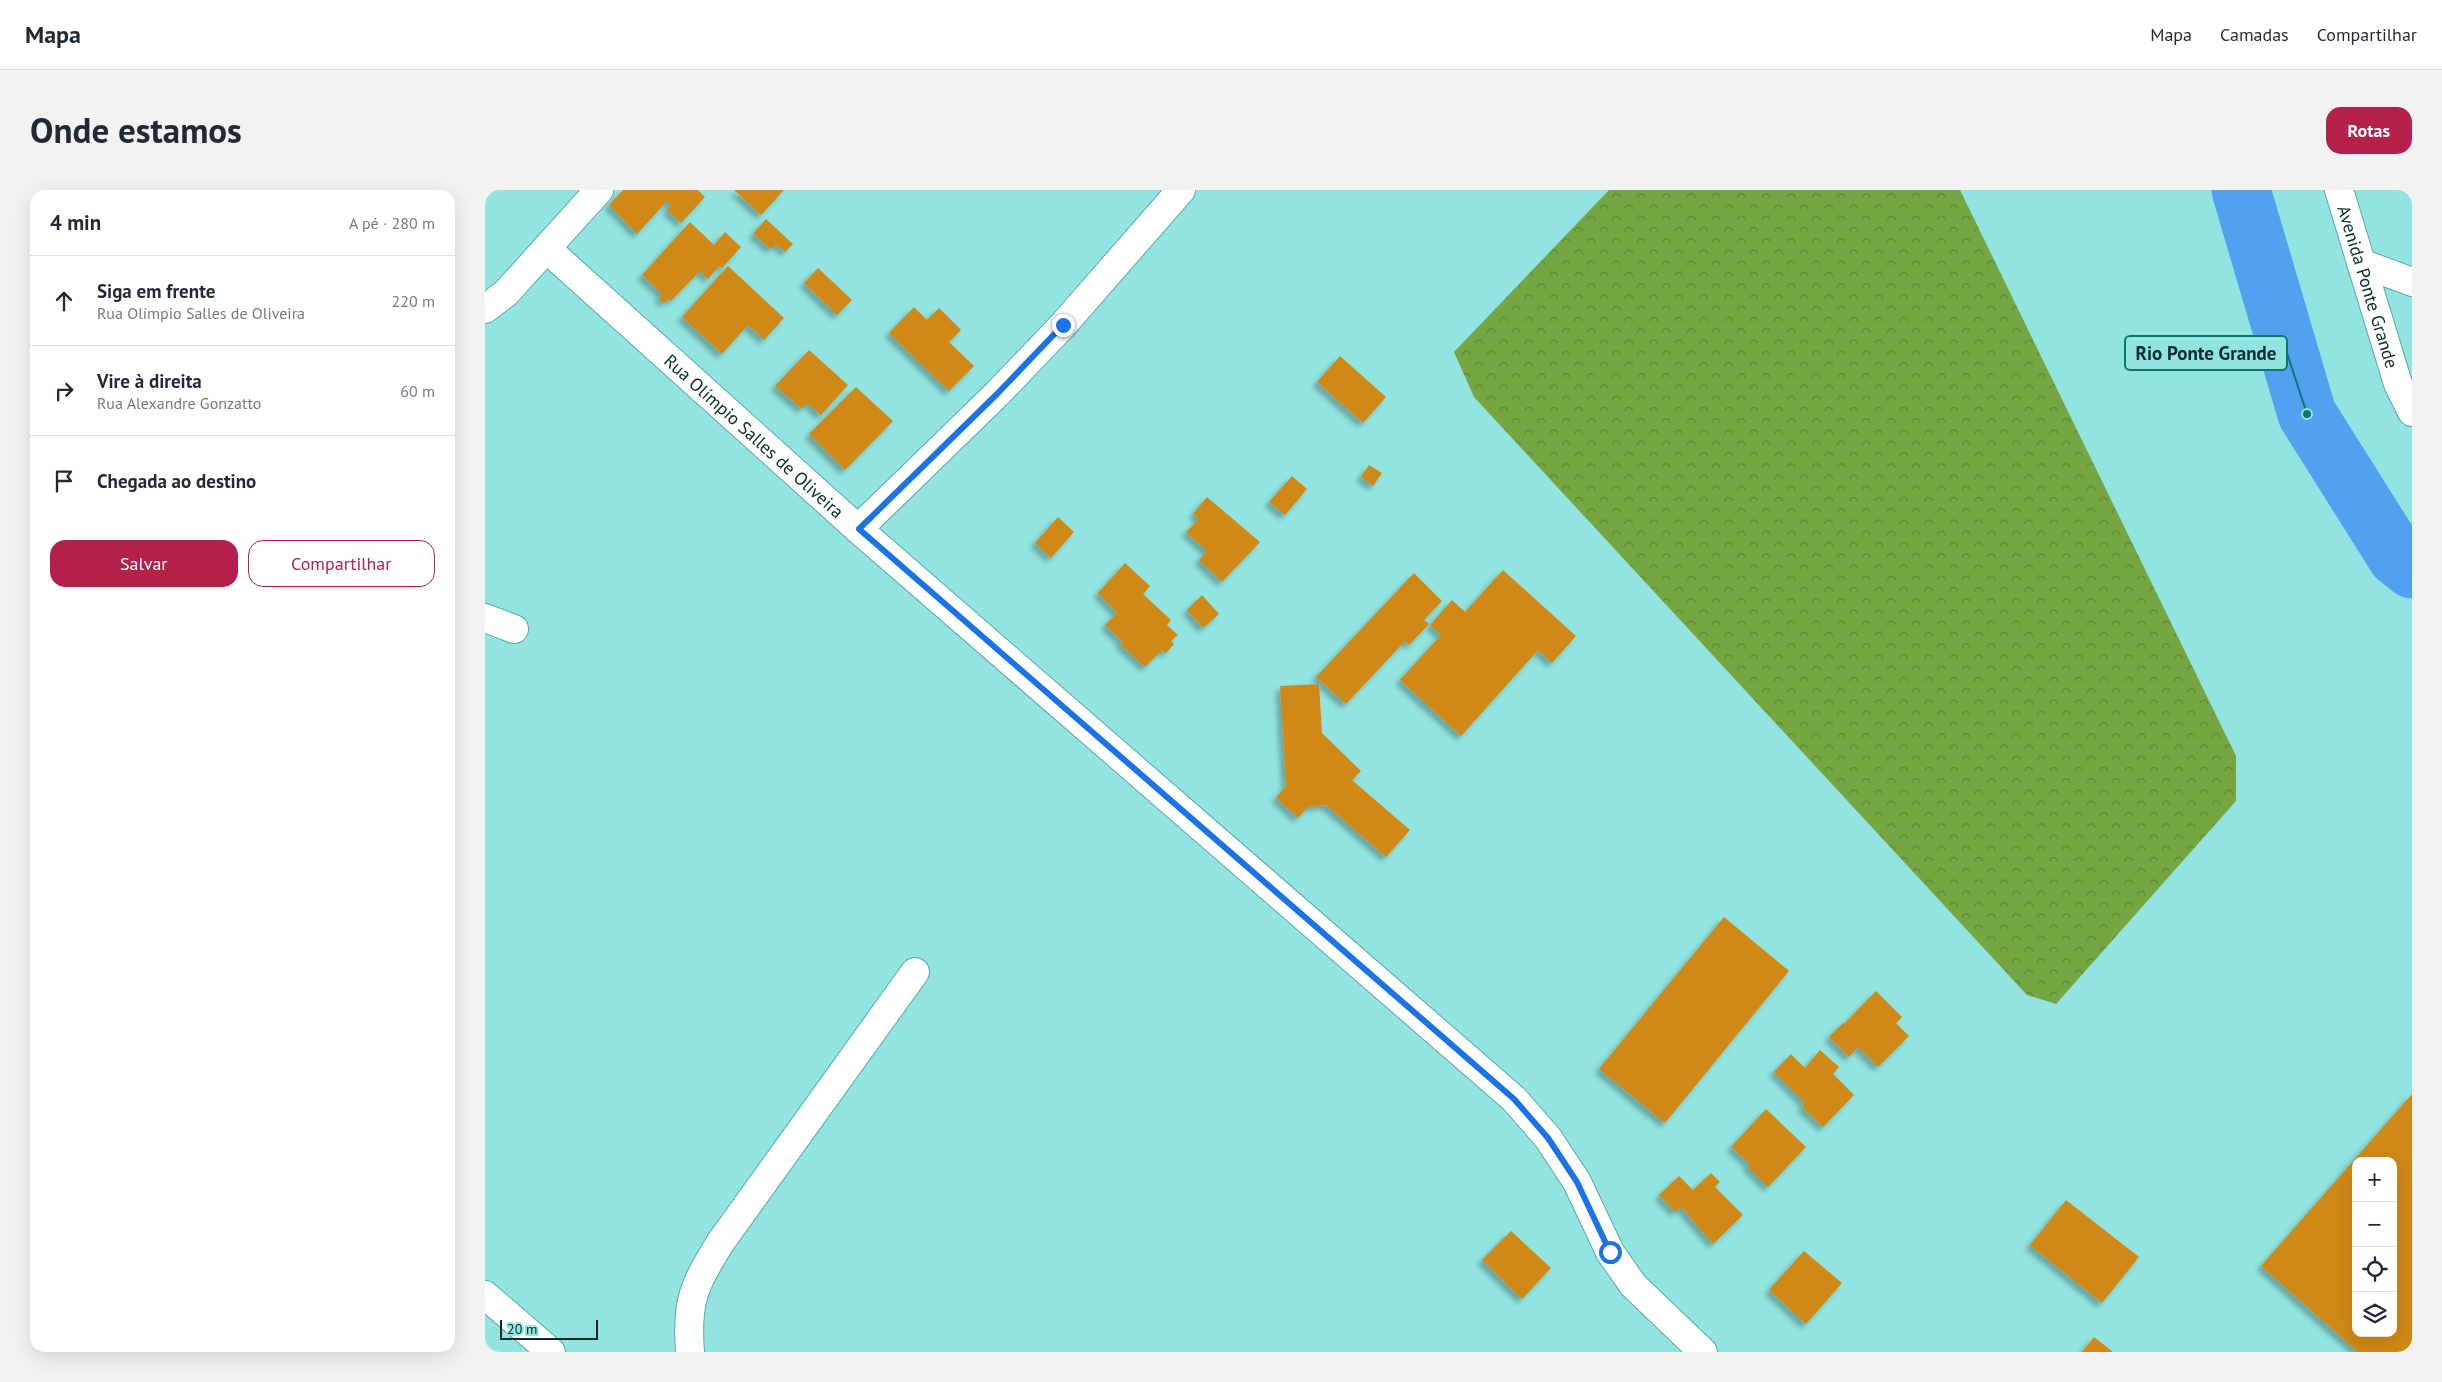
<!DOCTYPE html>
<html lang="pt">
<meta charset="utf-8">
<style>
body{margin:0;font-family:"PT Sans",sans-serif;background:#f2f2f3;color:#1f2937}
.controls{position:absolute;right:15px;bottom:15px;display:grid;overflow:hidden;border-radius:10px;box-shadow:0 5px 20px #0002}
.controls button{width:45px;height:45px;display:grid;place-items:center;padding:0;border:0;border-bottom:1px solid #e0e1e3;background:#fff;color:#1f2937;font:25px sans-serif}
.scale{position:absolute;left:15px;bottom:12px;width:98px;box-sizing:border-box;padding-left:5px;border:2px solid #072c2b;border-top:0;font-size:14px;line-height:18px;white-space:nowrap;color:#072c2b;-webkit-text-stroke:4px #91e4df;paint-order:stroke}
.stop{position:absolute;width:15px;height:15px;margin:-11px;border:4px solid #1a73e8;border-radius:50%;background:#fff}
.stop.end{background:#1a73e8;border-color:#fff;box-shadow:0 1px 5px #0008}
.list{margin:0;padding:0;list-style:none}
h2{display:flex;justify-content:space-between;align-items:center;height:65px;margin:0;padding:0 20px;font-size:21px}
h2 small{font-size:16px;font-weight:400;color:#747a83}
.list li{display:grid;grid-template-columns:32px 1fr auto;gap:15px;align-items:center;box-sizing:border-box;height:90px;padding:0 20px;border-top:1px solid #e0e1e3}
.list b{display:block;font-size:19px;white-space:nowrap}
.list p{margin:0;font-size:16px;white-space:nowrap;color:#747a83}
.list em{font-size:16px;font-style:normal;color:#747a83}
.actions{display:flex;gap:10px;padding:15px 20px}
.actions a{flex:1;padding:11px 0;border:1px solid #b3214b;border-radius:15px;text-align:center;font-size:18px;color:#b3214b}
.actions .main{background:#b3214b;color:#fff}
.icon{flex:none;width:28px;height:28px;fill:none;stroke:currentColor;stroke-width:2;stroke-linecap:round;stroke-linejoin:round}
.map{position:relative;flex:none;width:1927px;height:1162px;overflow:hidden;border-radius:15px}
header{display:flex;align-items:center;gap:30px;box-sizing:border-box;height:70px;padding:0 25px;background:#fff;border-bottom:1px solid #e0e1e3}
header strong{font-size:24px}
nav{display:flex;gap:28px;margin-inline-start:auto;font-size:18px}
.intro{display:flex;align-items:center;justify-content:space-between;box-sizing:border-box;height:120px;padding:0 30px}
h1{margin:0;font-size:35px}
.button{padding:12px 22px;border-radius:15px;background:#b3214b;color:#fff;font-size:18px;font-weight:700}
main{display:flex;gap:30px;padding:0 30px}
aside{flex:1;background:#fff;border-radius:15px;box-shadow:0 5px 20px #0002}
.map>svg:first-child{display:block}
</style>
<header>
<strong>Mapa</strong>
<nav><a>Mapa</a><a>Camadas</a><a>Compartilhar</a></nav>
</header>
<div class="intro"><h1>Onde estamos</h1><a class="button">Rotas</a></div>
<main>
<aside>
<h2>4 min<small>A pé · 280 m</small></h2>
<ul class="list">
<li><svg class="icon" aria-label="ahead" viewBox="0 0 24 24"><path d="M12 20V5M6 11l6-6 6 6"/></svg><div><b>Siga em frente</b><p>Rua Olímpio Salles de Oliveira</p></div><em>220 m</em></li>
<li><svg class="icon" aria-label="right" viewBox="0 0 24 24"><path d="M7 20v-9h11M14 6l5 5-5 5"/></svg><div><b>Vire à direita</b><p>Rua Alexandre Gonzatto</p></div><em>60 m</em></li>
<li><svg class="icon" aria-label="arrive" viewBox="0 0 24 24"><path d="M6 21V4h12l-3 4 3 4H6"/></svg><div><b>Chegada ao destino</b></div></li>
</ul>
<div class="actions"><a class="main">Salvar</a><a>Compartilhar</a></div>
</aside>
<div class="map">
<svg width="1927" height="1162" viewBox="0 0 1927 1162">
<defs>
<pattern id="forest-crowns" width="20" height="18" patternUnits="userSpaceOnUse" patternTransform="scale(1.25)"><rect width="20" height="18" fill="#75a642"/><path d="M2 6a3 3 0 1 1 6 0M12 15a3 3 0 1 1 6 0" fill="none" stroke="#5e8737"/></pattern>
<filter id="shadow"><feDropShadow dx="-4.5" dy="4.5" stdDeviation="2.5" flood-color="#0004"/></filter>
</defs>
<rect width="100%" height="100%" fill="#91e4df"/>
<path fill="url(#forest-crowns)" d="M1124,0H1475L1751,566V611L1571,814L1542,805L989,207L969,162Z"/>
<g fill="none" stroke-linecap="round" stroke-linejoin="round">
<path stroke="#52a0f0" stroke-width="59" d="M1756,0L1822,224L1912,367L1927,379"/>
</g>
<g fill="#d08919" fill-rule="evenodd" filter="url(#shadow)">
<path d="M138,0H213L220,7L196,33L182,20L186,15L182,11L152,44L124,15Z"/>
<path d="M249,0H299L276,25Z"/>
<path d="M281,29L308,54L300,62L291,54L286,59L268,44Z"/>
<path d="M205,32L229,55L240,42L256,57L237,78L234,76L223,89L215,81L186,111L184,109L179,113L174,108L177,104L157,85Z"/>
<path d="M243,76L299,128L279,150L263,135L237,164L197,127Z"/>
<path d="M333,78L367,110L352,125L319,93Z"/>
<path d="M429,117L442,130L454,118L476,140L464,152L489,176L464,201L404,143Z"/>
<path d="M324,160L363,195L336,225L323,213L317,219L290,196Z"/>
<path d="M855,166L901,207L878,233L832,192Z"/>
<path d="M371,197L408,231L360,280L324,244Z"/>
<path d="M884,275L897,283L888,296L876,287Z"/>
<path d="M807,286L822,299L800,325L784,312Z"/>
<path d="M722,307L775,352L737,392L714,370L722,361L701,342L714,329L708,324Z"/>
<path d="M573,327L589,342L566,368L550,353Z"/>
<path d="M640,373L665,396L658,404L686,430L682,435L693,445L686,451L689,454L681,463L677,460L660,477L635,454L637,451L620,435L632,423L613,403Z"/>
<path d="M1018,380L1091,446L1067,473L1053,460L976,546L915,490L956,445L945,435L967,410L980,422Z"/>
<path d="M929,383L957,411L939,430L944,434L924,455L920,451L861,514L831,487Z"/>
<path d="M717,405L734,424L718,438L702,420Z"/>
<path d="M834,494L837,543L876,581L867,590L925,640L901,667L841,615L823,617L813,628L791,608L801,596L795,496Z"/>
<path d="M1239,727L1304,781L1180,933L1114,879Z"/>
<path d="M1391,801L1417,827L1411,833L1424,846L1393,877L1373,857L1364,867L1344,847L1358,833L1359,834Z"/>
<path d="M1335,860L1354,877L1348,884L1369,905L1338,937L1317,917L1320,913L1289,882L1306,864L1320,878Z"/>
<path d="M1927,904V1162H1873L1776,1076ZM1871,971H1908V1143H1871Z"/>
<path d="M1281,919L1321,957L1283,997L1262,976L1264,973L1246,957Z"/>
<path d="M1226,983L1235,992L1230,997L1258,1025L1228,1054L1196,1017L1190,1022L1174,1005L1194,986L1208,1000Z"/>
<path d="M1581,1010L1654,1067L1617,1113L1545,1055Z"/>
<path d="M1026,1041L1066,1078L1037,1109L997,1070Z"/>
<path d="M1319,1061L1357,1093L1321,1134L1284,1100Z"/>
<path d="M1609,1147L1628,1162H1597Z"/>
</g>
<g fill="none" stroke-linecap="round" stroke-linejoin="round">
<defs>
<g id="minor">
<path id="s1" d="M1854,0L1913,194L1927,222"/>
<path id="s2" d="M62,59L373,339L1029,909L1063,948L1092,992L1125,1062L1148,1095L1218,1162"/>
<path d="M1876,73L1927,92"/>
<path d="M0,119L21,103L114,0"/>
<path d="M373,339L512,204L578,135L696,0"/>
<path d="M0,428L29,439"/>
<path d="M0,1105L66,1162"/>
<path d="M205,1162C201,1110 209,1096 235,1053L430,782"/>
</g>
</defs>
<use href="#minor" stroke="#58aba7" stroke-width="30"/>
<use href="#minor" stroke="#fff" stroke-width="28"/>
</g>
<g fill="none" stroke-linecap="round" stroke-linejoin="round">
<path stroke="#1a73e8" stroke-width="6" d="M578,135L512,204L374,339L1029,909L1063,948L1092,992L1125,1062"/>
</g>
<g text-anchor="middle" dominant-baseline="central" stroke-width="4" stroke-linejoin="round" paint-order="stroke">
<g font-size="18" fill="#072c2b" stroke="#91e4df">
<text stroke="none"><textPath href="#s1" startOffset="101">Avenida Ponte Grande</textPath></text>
<text stroke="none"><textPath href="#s2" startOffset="279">Rua Olímpio Salles de Oliveira</textPath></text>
</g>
</g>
<path fill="none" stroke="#0f766e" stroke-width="2" d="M1822 224L1802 163"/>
<circle fill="#0f766e" stroke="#91e4df" stroke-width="2" cx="1822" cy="224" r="5"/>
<rect fill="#91e4df" stroke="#0f766e" stroke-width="2" x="1640" y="146" width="162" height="34" rx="5"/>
<g font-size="19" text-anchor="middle" font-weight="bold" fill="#072c2b">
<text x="1721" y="170">Rio Ponte Grande</text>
</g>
</svg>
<div class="controls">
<button>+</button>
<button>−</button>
<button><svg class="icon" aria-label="locate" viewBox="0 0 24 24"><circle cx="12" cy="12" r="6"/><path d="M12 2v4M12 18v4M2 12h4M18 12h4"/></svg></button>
<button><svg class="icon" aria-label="layers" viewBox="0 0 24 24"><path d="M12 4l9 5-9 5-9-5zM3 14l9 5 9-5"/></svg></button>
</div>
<div class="scale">20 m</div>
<div class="stop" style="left:1125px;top:1062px"></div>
<div class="stop end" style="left:578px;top:135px"></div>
</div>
</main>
